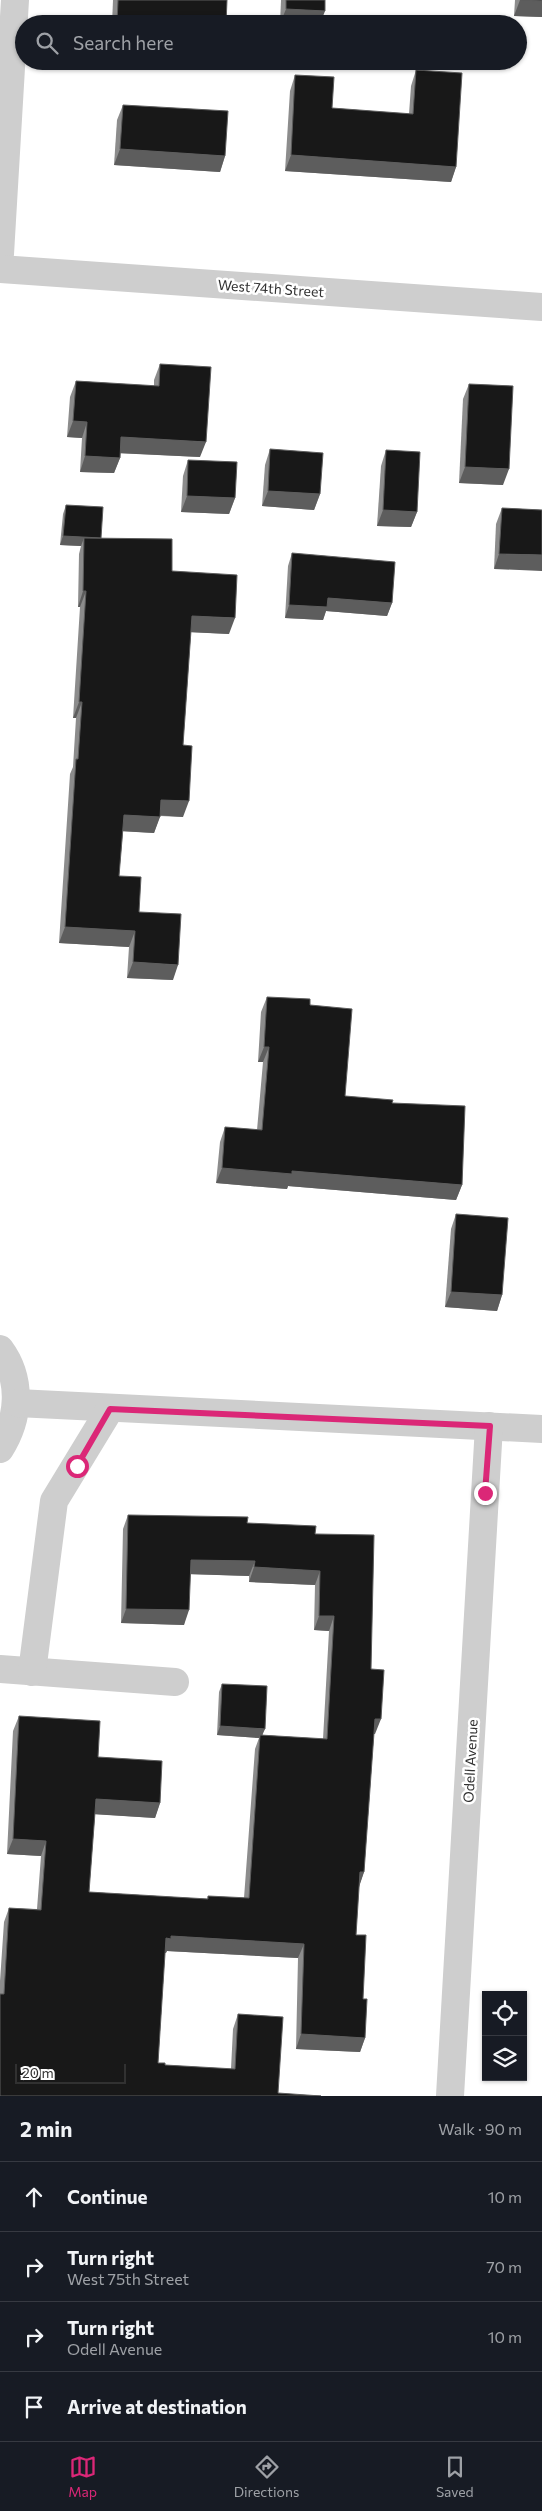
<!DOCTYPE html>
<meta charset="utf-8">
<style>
body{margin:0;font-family:Commissioner,sans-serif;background:#20242c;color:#f1f3f6}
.controls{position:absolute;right:15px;bottom:15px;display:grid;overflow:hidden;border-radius:0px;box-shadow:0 1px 4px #0004}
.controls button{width:45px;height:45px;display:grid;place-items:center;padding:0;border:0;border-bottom:1px solid #363941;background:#171b24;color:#f1f3f6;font:25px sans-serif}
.scale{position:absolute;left:15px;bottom:12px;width:111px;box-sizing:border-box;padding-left:5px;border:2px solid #313131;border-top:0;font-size:14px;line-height:18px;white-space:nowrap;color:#313131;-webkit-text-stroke:4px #fff;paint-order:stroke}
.stop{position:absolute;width:15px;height:15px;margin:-11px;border:4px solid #db2777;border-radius:50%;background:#fff}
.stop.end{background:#db2777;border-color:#fff;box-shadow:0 1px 5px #0008}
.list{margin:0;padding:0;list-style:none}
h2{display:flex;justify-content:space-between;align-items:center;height:65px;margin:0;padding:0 20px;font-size:21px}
h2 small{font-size:16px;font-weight:400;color:#9ea1a6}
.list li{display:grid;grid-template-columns:32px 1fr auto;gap:15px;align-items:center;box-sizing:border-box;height:70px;padding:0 20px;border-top:1px solid #363941}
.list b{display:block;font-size:19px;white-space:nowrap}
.list p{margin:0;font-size:16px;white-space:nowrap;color:#9ea1a6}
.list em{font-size:16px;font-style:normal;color:#9ea1a6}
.icon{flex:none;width:28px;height:28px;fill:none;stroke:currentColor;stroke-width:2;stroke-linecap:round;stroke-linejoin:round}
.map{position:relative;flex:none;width:542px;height:2096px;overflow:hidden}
.search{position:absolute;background:#171b24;box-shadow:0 1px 4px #0004;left:15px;right:15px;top:15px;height:55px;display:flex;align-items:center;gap:12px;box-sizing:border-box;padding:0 18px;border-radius:28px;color:#9ea1a6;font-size:19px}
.sheet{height:345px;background:#171b24}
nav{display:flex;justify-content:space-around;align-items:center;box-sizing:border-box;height:70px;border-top:1px solid #363941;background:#171b24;font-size:14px;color:#9ea1a6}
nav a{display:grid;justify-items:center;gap:2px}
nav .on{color:#db2777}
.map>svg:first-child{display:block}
</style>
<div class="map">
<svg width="542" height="2096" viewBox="0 0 542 2096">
<rect width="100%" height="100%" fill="#fff"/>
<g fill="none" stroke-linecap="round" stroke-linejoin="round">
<g stroke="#cecece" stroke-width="28">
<path d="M0,254L15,0"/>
<path d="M0,269L542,307"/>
<path d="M0,1349C23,1380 19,1419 0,1449"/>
<path d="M17,1403L542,1429"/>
<path d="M0,1669L175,1682"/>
<path d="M32,1672L54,1501L110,1409"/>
<path d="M450,2096L489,1426"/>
</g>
</g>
<g fill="#8c8c8c">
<path d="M113,0H227L226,24H112Z"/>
<path d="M281,0H325L320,24H280Z"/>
<path d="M515,0H542V17L514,16Z"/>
<path d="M416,70L456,167L451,182L285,171L290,91L295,75L332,108L409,114L411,86Z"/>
<path d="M123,105L225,156L220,172L114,165L117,120Z"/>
<path d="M160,364L200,457L120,453V458L114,473L80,472L82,438L67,437L70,397L76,381L154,386V380Z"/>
<path d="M469,384L503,485L459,483L463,399Z"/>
<path d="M270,449L320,494L314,510L262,506L265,465Z"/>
<path d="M386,450L417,512L411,527L377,526L381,466Z"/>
<path d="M188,460L235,498L229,514L181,512L183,476Z"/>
<path d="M66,505L101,538L172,571L229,634L191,632L183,745V817L160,816L154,833L123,831L119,876L139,912L173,980L127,978L129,947L59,943L70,774L73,767L76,718H73L80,607H78L79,554L81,546L60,545L63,514Z"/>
<path d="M502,508L542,510L494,569L496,524Z"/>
<path d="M292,553L392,603L387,616L326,611L323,620L285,618L288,566Z"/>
<path d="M267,997L310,1005L345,1096L392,1103L462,1185L456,1200L288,1186L287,1189L216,1183L220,1142L225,1127L257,1130L263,1062H258L261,1012Z"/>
<path d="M456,1214L502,1295L497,1311L445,1307L451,1229Z"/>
<path d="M128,1515L247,1523L315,1534L371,1669L375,1734H374L364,1872L359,1886L356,1935L363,1999L365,2038L360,2052L296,2049L298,1958L167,1951L165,1953L158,2063L165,2065L231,2069L233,2029L238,2014L278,2093L0,2096V1981L4,1922L9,1908L37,1909L41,1856L7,1854L13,1731L19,1716L98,1757L160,1803L155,1818L95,1814L89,1892L207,1899L208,1896L244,1898L255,1749L259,1738L217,1735L219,1692L222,1684L263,1735L323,1739L329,1631L314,1630L315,1585L249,1582V1576L190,1574L184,1625L121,1623L123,1529Z"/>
</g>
<g fill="#5d5d5d">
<path d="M520,0L542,1V17L514,16Z"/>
<path d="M286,9L325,11L320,24H280Z"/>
<path d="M152,61H220L219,65Z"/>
<path d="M120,149L225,156L220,172L114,165Z"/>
<path d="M291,155L456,167L451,182L285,171Z"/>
<path d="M73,421L87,422L82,438L67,437Z"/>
<path d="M121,437L206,442L200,457L115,453Z"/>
<path d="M85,456L120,458L114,473L80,472Z"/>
<path d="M465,467L509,469L503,485L459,483Z"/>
<path d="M268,491L320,494L314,510L262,506Z"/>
<path d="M187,496L235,498L229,514L181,512Z"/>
<path d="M383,510L417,512L411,527L377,526Z"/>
<path d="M63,536L101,538H84L81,546L60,545Z"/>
<path d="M499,554L542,555V571L494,569Z"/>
<path d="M83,591H86L80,607H78Z"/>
<path d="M328,598L392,603L387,616L326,611L323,620L285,618L289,605Z"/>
<path d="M192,616L235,618L229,634L186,632Z"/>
<path d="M79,702H82L76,718H73Z"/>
<path d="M161,800L189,801L183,817L155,815Z"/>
<path d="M124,815L160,817L154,833L118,831Z"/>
<path d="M65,927L135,931L129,947L59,943Z"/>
<path d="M133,962L178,965L173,980L127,978Z"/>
<path d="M264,1047H269L263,1062H258Z"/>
<path d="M222,1168L292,1171L462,1185L456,1200L288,1186L287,1189L216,1183Z"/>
<path d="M451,1292L502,1295L497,1311L445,1307Z"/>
<path d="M191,1560L255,1561L249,1576L185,1574Z"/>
<path d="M254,1567L320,1571L315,1585L249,1582Z"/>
<path d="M126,1609L189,1610L184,1625L121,1623Z"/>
<path d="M319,1616H334L329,1631L314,1630Z"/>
<path d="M375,1719H381L375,1734H370Z"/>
<path d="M220,1726L265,1729L261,1738L260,1735L259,1738L217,1735Z"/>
<path d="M96,1799L160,1803L155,1818L91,1814Z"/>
<path d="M13,1839L46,1841L41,1856L7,1854Z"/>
<path d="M360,1872H364L359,1887Z"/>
<path d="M171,1936L304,1944L298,1958L167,1951L166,1953H161L166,1938Z"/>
<path d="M301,2034L365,2038L360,2052L296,2049Z"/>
</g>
<g fill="#181818" stroke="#5d5d5d">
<path d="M118,0H227L226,24H117Z"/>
<path d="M286,0H325V11L286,9Z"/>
<path d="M520,0H542V1Z"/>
<path d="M416,70L462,73L456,167L291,155L295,75L334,77L332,108L413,114Z"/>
<path d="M123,105L228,111L225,156L120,149Z"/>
<path d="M160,364L211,367L206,442L121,437L120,458L85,456L87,422L73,421L76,381L159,386Z"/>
<path d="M469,384L513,386L509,469L465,467Z"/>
<path d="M270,449L323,453L320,494L268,491Z"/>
<path d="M386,450L420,452L417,512L383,510Z"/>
<path d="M188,460L237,462L235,498L187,496Z"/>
<path d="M66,505L103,507L101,538L63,536Z"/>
<path d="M502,508L542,510V555L499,554Z"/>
<path d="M84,538L172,539V571L237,575L235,618L192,616L183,745L192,746L189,801L161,800L160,817L124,815L119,876L141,877L139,912L181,914L178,965L133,962L135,931L65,927L76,759H78L82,702H79L86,591H83Z"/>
<path d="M292,553L395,562L392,603L328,598L327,607L289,605Z"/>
<path d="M267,997L310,999V1005L352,1009L345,1096L393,1100L392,1103L465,1106L462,1185L292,1171V1174L222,1168L225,1127L262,1130L269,1047H264Z"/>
<path d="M456,1214L508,1218L502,1295L451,1292Z"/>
<path d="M128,1515L248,1517L247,1523L316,1526L315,1534L374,1535L371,1669L384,1670L381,1719H375L364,1872H360L356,1935H366L363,1999H367L365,2038L301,2034L304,1944L171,1936V1939L166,1938L158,2063H165V2065L235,2069L238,2014L283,2017L278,2093L321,2096H0V1994H4L9,1908L41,1910L46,1841L13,1839L19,1716L100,1721L98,1757L162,1761L160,1803L96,1799L89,1892L208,1899V1896L249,1898L260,1735L327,1739L334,1616H319L320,1571L254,1567L255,1561L191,1560L189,1610L126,1609Z"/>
<path d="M222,1684L267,1686L265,1729L220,1726Z"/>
</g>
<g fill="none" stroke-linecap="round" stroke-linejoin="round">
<path stroke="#db2777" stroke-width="6" d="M77,1466L110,1409L490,1426L485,1493"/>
</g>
<g text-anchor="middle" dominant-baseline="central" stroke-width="5" stroke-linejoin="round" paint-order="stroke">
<g font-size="14" fill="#313131" stroke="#fff">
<text transform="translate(271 288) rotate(4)">West 74th Street</text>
<text transform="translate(470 1761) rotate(-87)">Odell Avenue</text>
</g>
</g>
</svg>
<div class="controls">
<button><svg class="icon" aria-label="locate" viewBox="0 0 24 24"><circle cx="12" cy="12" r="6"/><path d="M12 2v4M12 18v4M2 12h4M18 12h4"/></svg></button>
<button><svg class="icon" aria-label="layers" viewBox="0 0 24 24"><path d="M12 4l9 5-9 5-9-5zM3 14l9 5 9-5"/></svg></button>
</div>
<div class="scale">20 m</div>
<div class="stop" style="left:77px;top:1466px"></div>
<div class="stop end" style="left:485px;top:1493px"></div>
<div class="search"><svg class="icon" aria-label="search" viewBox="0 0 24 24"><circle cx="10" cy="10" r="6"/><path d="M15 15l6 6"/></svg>Search here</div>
</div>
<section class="sheet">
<h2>2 min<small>Walk · 90 m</small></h2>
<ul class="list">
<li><svg class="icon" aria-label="ahead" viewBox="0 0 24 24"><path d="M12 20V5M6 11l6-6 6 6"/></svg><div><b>Continue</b></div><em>10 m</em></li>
<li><svg class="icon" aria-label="right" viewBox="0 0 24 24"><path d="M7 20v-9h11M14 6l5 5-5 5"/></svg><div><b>Turn right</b><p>West 75th Street</p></div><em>70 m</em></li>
<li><svg class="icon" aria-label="right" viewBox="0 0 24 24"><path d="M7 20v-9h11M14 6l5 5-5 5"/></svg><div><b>Turn right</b><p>Odell Avenue</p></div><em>10 m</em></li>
<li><svg class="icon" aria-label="arrive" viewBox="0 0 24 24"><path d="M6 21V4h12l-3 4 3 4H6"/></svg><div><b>Arrive at destination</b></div></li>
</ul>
</section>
<nav>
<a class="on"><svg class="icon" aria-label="map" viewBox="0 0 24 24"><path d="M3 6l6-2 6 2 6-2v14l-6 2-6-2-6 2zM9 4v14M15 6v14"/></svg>Map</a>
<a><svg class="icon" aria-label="directions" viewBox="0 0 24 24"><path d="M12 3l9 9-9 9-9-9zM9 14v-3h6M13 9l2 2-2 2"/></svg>Directions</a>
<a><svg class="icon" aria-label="saved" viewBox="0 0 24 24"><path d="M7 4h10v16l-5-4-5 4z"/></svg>Saved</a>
</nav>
